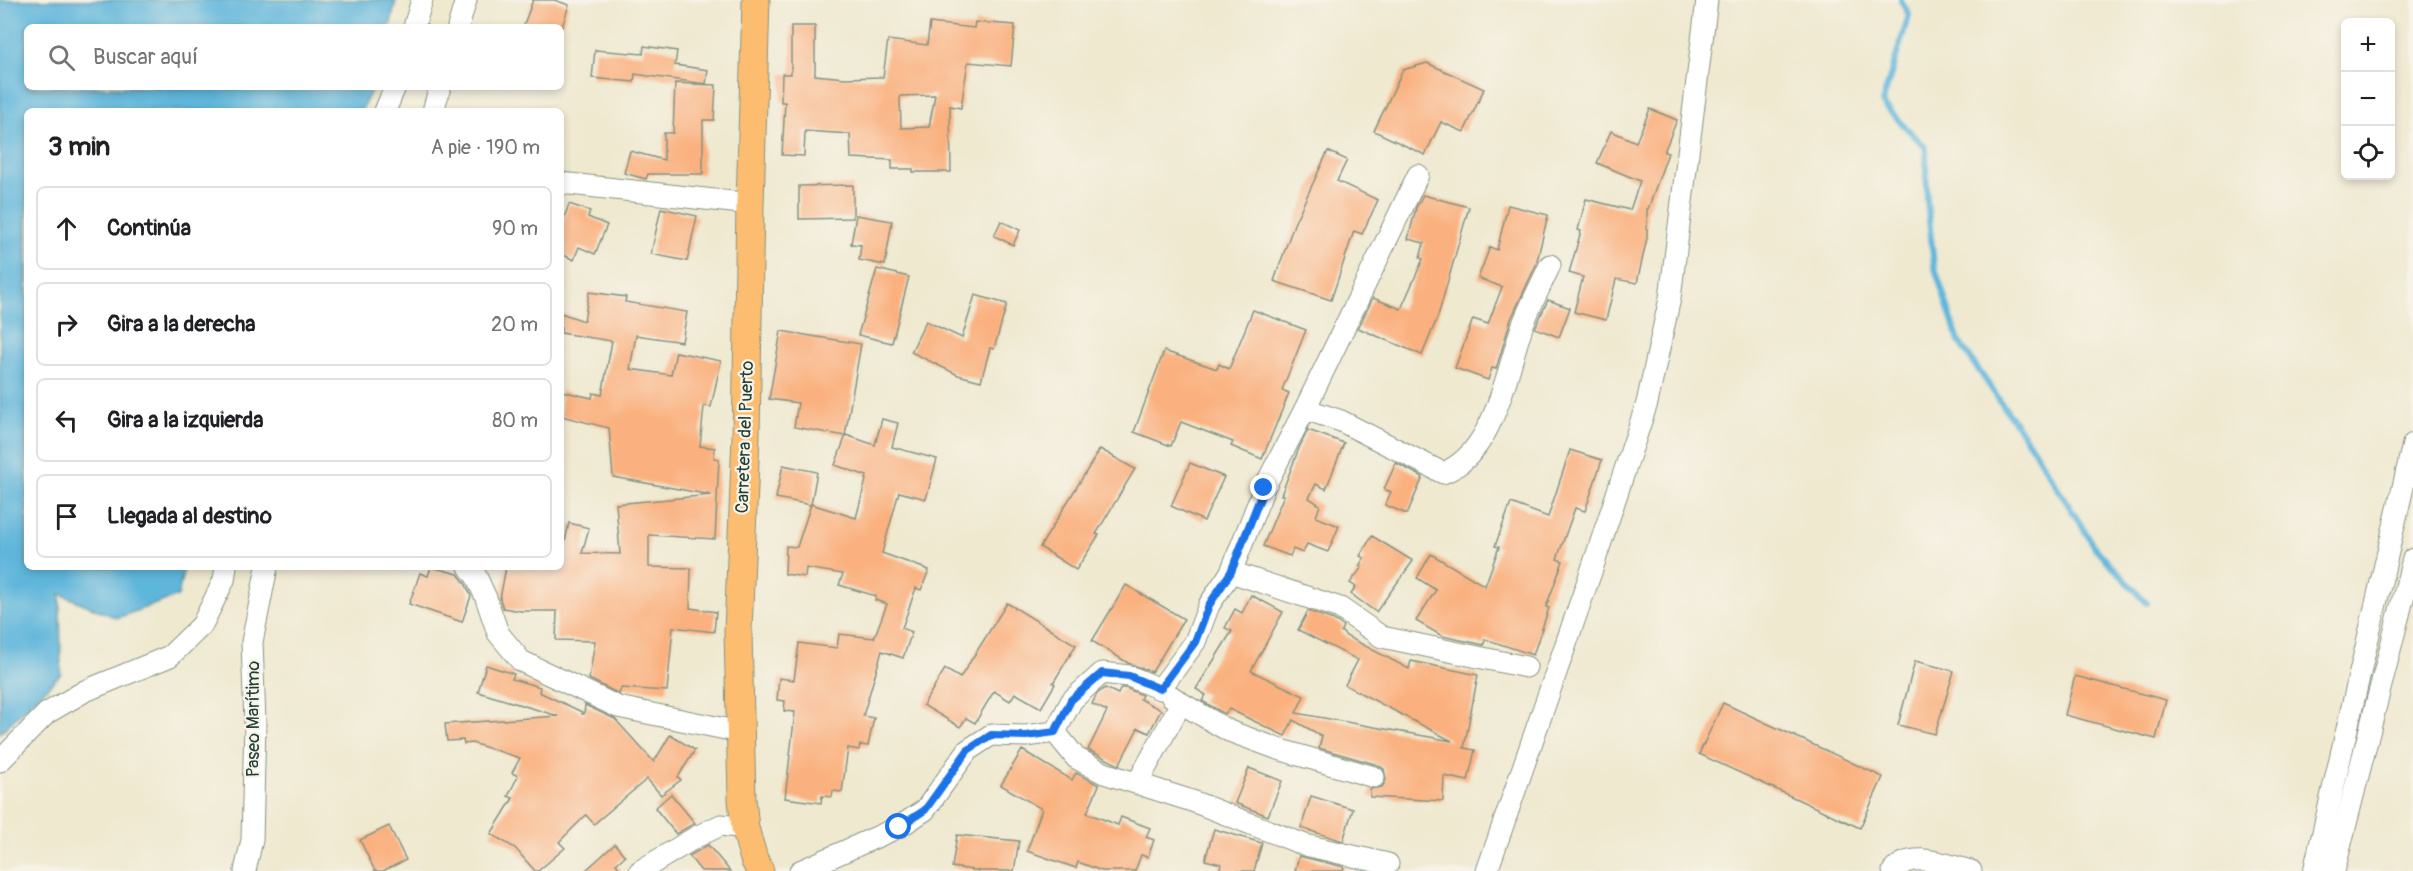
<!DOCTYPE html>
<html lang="es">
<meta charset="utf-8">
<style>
body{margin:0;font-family:Pangolin,sans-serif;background:#f2f2f2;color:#202124}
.controls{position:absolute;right:18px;top:18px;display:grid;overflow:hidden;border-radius:9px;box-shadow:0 3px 9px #0003}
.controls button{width:54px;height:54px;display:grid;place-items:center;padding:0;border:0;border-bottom:2px solid #e0e0e0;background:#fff;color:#202124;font:30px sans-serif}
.stop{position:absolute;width:18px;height:18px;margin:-14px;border:4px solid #1a73e8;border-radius:50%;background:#fff}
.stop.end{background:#1a73e8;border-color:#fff;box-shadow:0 2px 6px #0008}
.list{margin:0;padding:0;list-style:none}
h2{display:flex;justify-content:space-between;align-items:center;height:78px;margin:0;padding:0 24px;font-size:26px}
h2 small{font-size:20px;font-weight:400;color:#757577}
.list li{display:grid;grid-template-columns:39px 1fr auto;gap:18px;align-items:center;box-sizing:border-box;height:84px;margin:0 12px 12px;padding:0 12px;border:2px solid #e0e0e0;border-radius:9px}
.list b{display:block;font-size:22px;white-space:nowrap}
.list em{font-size:20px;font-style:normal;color:#757577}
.icon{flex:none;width:33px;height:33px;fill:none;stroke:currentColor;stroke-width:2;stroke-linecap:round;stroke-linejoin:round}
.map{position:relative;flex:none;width:2413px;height:871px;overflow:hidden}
.search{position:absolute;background:#fff;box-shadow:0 3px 9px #0003;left:24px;top:24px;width:540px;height:66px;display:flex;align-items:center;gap:15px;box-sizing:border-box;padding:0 21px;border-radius:9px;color:#757577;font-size:22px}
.panel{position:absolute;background:#fff;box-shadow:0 3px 9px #0003;left:24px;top:108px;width:540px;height:462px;border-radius:9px}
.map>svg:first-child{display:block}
</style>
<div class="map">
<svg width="2413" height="871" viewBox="0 0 2413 871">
<rect width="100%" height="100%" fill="#f7f3e8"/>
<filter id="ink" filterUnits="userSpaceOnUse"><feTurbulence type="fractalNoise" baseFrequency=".0167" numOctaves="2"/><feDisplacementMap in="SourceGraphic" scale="12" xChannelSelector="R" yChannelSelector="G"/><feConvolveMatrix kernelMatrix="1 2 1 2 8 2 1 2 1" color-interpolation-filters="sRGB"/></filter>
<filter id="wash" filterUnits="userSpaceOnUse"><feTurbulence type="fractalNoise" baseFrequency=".008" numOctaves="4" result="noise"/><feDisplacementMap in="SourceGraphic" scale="24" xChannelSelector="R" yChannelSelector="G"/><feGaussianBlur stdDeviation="1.35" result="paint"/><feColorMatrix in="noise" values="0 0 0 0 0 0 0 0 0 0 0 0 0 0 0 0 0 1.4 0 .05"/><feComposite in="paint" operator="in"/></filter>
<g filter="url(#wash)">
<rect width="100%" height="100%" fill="#efe9d0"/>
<path fill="#5eb6db" stroke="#3e7a88" stroke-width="1.5" d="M0,0H396L390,27H27V87H373L361,111H27V567H184L178,596L117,618L60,594L61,674L0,733Z"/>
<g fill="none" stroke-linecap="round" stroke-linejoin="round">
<path stroke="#5eb6db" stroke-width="6" d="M1901,0L1909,15L1882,103L1926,148L1927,201L1934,265L1959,342L2032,447L2096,549L2147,603"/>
</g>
<g id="blocks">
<g fill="#fab17f" fill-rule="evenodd">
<path d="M533,0H554L569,5L562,27H523Z"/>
<path d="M975,22L1015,25L1011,66L968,62L961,108L950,106L951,172H913V169H892V160L851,158L850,134L805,131L804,156L782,155L785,102H781L782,74H791V26H815V75L845,78L883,77L888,40L927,45L930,23L974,28ZM935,95L929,127L901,128L900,96Z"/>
<path d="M644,46L677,51L675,65L708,70L706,84L635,74L634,82L592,78L595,50L643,54Z"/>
<path d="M1427,63L1484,89L1464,132L1441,122L1425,155L1374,131L1403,70Z"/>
<path d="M675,83L716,85L714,120H703V174H648L646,179L624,173L630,151L664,160V133H673Z"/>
<path d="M1650,109L1677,120L1664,152L1668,153L1648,209H1647V238L1637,283L1616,279L1606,320L1574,312L1583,277L1569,273L1581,231L1578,230L1586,199L1630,210L1640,181L1597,163L1611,131L1636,142Z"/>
<path d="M1328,151L1347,160L1337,181L1378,200L1362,234L1354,231L1331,300L1274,281L1294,224Z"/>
<path d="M853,185V218L799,219V186Z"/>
<path d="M1423,195L1469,207L1438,316L1422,355L1358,328L1373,298L1401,309L1423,259L1420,258L1424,243L1408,239L1416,208Z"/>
<path d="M569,204L590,211L588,217L607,225L595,254L579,247L574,260L561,254V227Z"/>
<path d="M1508,205L1548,215L1536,265L1511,319L1496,369L1492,368L1488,380L1455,368L1473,319L1488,324L1502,287L1478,278L1490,247L1497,250Z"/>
<path d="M661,208L697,216L687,261L651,254Z"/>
<path d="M856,215L892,221L885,265L859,260L861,245L851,244Z"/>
<path d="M1001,221L1020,230L1013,245L994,236Z"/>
<path d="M877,269L909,277L892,343L858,335Z"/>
<path d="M589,292L626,297L625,302L687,312L682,342L636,335L630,369L671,375L676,352L721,361L711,407L704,406L700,446L715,448L714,458L719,459L715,539L649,535V567L691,568L690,608L716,612L714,632L673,627L667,691L621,688L619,694L589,679L595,641L556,640L557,611H521L503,608L500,599L506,567H561V545L564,546L569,523L589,528L582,553L620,554L616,504L711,495L613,477L609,428L561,416V391L592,398L593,393L602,395L612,341L561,333V313L584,321Z"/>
<path d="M975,295L1007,304L994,349L990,348L981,381L958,375L911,352L926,321L962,338Z"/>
<path d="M1548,300L1570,308L1559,337L1535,328Z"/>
<path d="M1253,310L1306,330L1282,390L1289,393L1262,459L1231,446L1233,442L1181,422L1171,446L1134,432L1164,351L1217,369L1219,364L1229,369Z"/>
<path d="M781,331L861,344L845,436L794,427L798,403L769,399Z"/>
<path d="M882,419L898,423L892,447L937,459L926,499L899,492L882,553L929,570L921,590L916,588L902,628L912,632L903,658L882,651L863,716L874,718L868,746L860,745L859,750L848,748L842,792L833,791L832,797L822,796L821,803L785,798L795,712L784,711L785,701L777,700L779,678L794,680L799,643L837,648L839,634L874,638L887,604L875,600L876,596L839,585L843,574L806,568L805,577L785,574L786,546L797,547L811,504L856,518L867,476L835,465L846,435L875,445Z"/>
<path d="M1308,430L1344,443L1326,489L1316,484L1309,498L1320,505L1316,517L1339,526L1328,552L1307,544L1303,553L1293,549L1290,556L1263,546L1284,495H1281L1299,448Z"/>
<path d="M1100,449L1135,469L1096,534L1099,535L1076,570L1040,547Z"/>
<path d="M1570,450L1602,460L1585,511L1575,508L1557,559L1563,561L1546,607L1549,608L1533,655L1485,639L1484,645L1442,636L1416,621L1436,590L1417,578L1431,554L1485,586L1499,547L1495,546L1511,503L1548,517Z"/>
<path d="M1190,463L1224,477L1204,521L1171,506Z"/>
<path d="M1396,463L1423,477L1407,514L1385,505L1391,492L1384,489Z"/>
<path d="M783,465L817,472L811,505L776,498Z"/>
<path d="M1372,536L1413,561L1376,612L1351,594L1356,587L1350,583L1362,567L1359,566L1364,558L1360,556Z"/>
<path d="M431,567L458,574L465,583L471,596L462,622L409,604L420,573L428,576Z"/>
<path d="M1126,585L1184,619L1152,672L1128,663L1092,641Z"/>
<path d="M1251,595L1283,612L1251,671L1304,696L1296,713L1452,741L1345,685L1358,660L1298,630L1308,611L1334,620L1343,626L1341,631L1346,636L1409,669L1411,661L1478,675L1464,748L1475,750L1468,781L1444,776L1443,801L1370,797V789L1382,787L1386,780L1384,769L1378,765L1319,748L1322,736L1293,720L1285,736L1229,709L1225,714L1202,701L1206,695L1196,689L1232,631L1225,628L1235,609L1242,613Z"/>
<path d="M1007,603L1076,645L1053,683L1055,684L1041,708L1015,693L1010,701L994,691L975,723L966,718L960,727L923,705L945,669L960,678Z"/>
<path d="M1915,661L1954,671L1935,734L1898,725Z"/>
<path d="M486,665L514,674L512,679L540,687L539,692L582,712V714H584L585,705L615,719L654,762L670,735L695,750L678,777L681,780L661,795L647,779L594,824L586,815L559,842L565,848L538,871H535L515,848L491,834L513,798L508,796L518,776L512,773L520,758L472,743L464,744L463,740L447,741L445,724L558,716L478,692Z"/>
<path d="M2075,676L2166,700L2156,739L2065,715Z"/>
<path d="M1105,688L1118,694L1121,688H1126L1142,695L1140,699L1161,710L1149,733L1138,728L1119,765L1088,750L1107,711L1092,704L1097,694Z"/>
<path d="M1723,703L1883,777L1860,828L1699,754Z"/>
<path d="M1022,750L1072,780L1076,773L1099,785L1087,813L1118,825L1121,817L1150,828L1146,837L1154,840L1148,857L1141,855L1135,871H1102L1078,862L1076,868L1027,851L1042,809L1001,785Z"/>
<path d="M1249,768L1282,781L1268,816L1235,803Z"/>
<path d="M671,794L695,823L676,834L655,808Z"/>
<path d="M1311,796L1353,809L1343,841L1301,828Z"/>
<path d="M389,826L406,860L383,871H375L360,840Z"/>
<path d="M1214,829L1262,843L1254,871H1219L1221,864L1205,860Z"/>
<path d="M957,835L1019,841L1014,871H980L952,867Z"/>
<path d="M615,844L625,856L616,864L622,871H585Z"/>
<path d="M708,845L730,871H701L689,856Z"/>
<path d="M1299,856L1344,867L1343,871H1295Z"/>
</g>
</g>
</g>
<g filter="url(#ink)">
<use href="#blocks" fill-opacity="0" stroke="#879382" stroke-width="1.5"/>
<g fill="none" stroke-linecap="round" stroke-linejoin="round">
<defs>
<g id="minor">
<path d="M414,27L422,0"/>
<path d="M458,27L466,0"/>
<path d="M385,111L395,87"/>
<path d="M433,111L440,87"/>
<path d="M561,183L750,204"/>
<path d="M1305,409L1418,175"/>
<path d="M469,567L476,576L486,598L498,633L521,661L618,707L740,732"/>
<path d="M1231,572L1340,608L1382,637L1526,667"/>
<path d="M1181,703L1229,731L1278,749L1374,777"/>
<path d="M1055,732L1076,758L1104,773L1192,801L1305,845L1388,864"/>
<path d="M0,761L47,713L85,691L170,656L202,625L224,580L226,567"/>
<path d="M1138,782L1181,703L1171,696"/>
<path d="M245,871L252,840L255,723L252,642L267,567"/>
<path d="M640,871L696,837L721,825L745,828"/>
<path d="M800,871L899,827L925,810L968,750L991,735L1026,736L1055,732L1072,700L1102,673L1129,676L1160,689L1195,642L1209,605L1231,572L1264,488L1305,409L1341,421L1443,473C1495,453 1506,372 1523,324C1531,304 1541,285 1550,265"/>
<path d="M1487,871L1591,572L1647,403L1670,298L1707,0"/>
<path d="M1893,871C1912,849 1946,865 1971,871"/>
<path d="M2314,871L2413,444"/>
<path d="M2334,871L2413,559"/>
</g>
<path id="major" d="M756,0L750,204L746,436L738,632L742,799L745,828L754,859L760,871"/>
</defs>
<use href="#minor" stroke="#879382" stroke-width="23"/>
<use href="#major" stroke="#879382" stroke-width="29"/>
<use href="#minor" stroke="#fff" stroke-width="21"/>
<use href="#major" stroke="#fcbd6f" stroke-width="27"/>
</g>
</g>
<g fill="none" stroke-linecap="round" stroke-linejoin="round" filter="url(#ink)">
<path stroke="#1a73e8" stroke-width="8" d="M899,827L925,810L968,750L991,735L1026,736L1055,732L1071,700L1102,673L1129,676L1160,689L1195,642L1209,605L1231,572L1264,488"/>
</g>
<g text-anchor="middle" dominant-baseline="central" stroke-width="4.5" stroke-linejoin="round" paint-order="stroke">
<g font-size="18" fill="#1f3d34" stroke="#f7f3e8">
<text transform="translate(745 437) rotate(-88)">Carretera del Puerto</text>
<text transform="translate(253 719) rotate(-90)">Paseo Marítimo</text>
</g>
</g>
</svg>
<div class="controls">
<button>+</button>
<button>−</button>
<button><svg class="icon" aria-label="locate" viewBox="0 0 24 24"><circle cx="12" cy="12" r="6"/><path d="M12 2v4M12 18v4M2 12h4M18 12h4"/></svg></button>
</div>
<div class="stop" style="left:899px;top:827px"></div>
<div class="stop end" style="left:1264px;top:488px"></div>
<div class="search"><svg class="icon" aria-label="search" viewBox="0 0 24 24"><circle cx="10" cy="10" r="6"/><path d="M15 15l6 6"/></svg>Buscar aquí</div>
<section class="panel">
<h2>3 min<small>A pie · 190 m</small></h2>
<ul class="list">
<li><svg class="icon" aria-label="ahead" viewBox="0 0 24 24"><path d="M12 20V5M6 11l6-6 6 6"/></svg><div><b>Continúa</b></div><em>90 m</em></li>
<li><svg class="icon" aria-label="right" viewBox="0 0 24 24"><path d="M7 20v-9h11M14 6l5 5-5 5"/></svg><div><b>Gira a la derecha</b></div><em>20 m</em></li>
<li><svg class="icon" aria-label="left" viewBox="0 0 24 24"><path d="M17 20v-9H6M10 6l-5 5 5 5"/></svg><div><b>Gira a la izquierda</b></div><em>80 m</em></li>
<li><svg class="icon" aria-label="arrive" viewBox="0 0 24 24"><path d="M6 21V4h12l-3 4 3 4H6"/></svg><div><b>Llegada al destino</b></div></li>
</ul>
</section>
</div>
